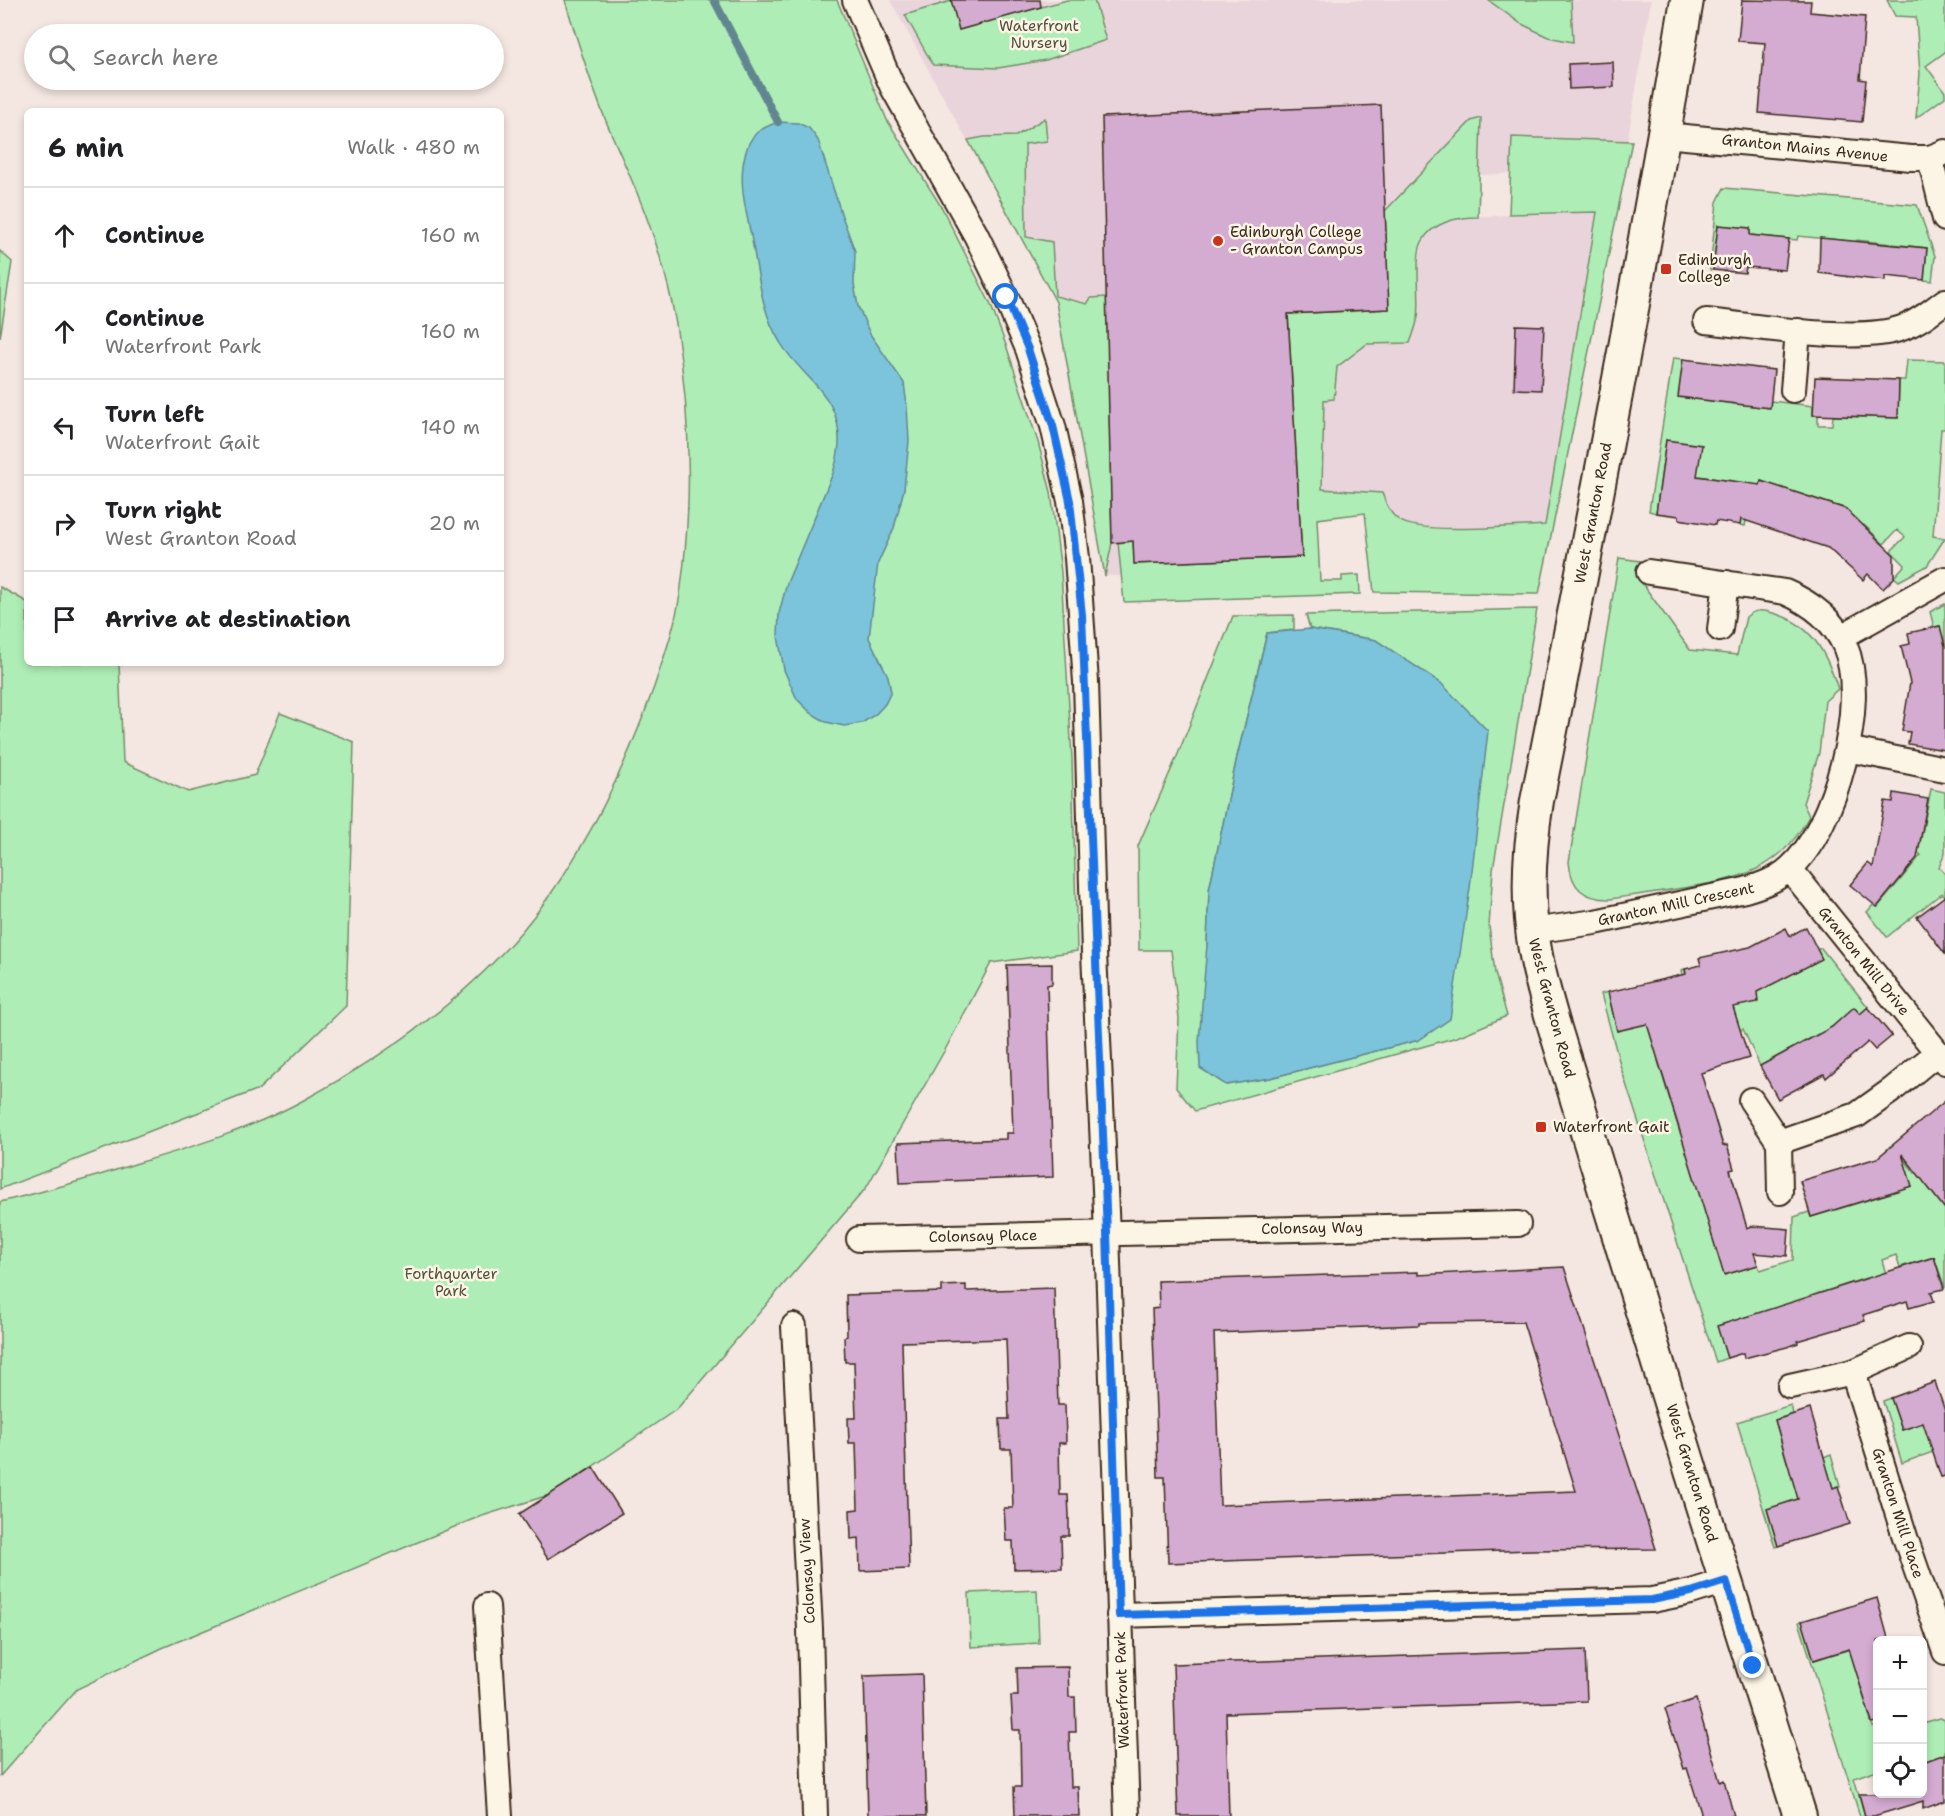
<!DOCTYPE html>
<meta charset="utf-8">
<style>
body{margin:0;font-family:"Shantell Sans",sans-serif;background:#f6f6f6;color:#202124}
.controls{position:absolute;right:18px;bottom:18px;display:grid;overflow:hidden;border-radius:9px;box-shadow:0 3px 9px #0003}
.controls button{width:54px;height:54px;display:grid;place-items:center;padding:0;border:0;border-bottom:2px solid #e0e0e0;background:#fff;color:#202124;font:30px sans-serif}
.stop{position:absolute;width:18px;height:18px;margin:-14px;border:4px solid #1a73e8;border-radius:50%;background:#fff}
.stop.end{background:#1a73e8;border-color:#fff;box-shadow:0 2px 6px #0008}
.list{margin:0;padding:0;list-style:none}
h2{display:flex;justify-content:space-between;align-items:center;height:78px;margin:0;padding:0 24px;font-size:26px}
h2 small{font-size:20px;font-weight:400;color:#757577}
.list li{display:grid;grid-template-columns:39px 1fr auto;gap:18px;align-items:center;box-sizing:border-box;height:96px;padding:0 24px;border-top:2px solid #e0e0e0}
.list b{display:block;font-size:22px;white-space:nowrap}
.list p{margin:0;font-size:20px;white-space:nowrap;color:#757577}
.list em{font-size:20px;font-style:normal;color:#757577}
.icon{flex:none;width:33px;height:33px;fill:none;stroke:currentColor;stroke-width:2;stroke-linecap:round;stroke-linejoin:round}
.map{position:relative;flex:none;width:1945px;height:1816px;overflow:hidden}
.search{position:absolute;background:#fff;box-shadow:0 3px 9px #0003;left:24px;top:24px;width:480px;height:66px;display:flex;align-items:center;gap:15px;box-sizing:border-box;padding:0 21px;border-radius:33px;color:#757577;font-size:22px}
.panel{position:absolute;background:#fff;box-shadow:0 3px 9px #0003;left:24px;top:108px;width:480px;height:558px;border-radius:9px}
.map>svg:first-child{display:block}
</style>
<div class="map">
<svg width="1945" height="1816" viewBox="0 0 1945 1816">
<rect width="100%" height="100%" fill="#f4e6e1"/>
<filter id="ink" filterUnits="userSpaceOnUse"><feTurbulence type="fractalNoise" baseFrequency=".0167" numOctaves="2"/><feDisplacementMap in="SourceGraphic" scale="12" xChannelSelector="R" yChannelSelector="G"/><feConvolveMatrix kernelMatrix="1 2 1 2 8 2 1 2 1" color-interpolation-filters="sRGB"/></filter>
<g filter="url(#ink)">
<g fill="#ead4dc">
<path d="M890,0H1651L1623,167L1412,179L1414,326L1315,329L1318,579L1105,576L1056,302Z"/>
<path d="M1597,212L1545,525L1451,528L1412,526L1399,520L1389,509L1382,493L1322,490L1324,399H1334L1337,367L1367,344L1418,316V273L1421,243L1437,226L1461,217Z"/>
</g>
<g fill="#aeeeb6" stroke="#748c6a" stroke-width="1.5">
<path d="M565,0H837L887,120L942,208L990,303L1006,345L1038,442L1051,492L1061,572L1072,758L1077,951L991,963L946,1048L866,1188L677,1409L552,1494L476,1518L162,1648L77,1689L0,1776V1202C47,1191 92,1178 138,1163C193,1147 252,1128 302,1101C383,1057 462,1002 522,931C582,860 623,774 654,687C665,654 677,621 681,587C693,499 690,411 676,324C670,290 661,256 649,224C637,189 620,155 606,121C590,82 577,40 565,0Z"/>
<path d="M1067,0H1094L1106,40L1046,60L998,68L933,65L905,15L951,1L960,29Z"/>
<path d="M1488,0H1571L1573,42L1548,37L1520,23Z"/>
<path d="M1887,0H1945V52L1926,66L1945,92V97L1916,118L1920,74L1916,17L1895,16Z"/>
<path d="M1045,118L1047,141L1025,144L1026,237L1052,242L1055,296L1087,304L1091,298L1107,297L1112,543L1105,576L1056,302L968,140L984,137L1016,136Z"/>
<path d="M1481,118L1478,217C1458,217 1432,222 1422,242C1414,257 1421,299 1418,317C1416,326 1413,335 1410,343L1367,344L1337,367L1334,399L1324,400L1322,489L1382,493C1386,503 1390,514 1399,520C1419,535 1516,526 1545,525L1597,212L1509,214L1512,137L1632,141L1539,594L1374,592L1365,513L1317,519L1320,581H1342V576L1359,575L1360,594L1124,602L1118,543L1133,541L1135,564L1302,557L1288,314L1389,309L1385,211L1471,121Z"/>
<path d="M1724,188L1917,205L1935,256L1932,281L1924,280L1927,248L1857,240L1853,272H1848L1847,277L1844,276L1848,241L1798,236L1797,240L1750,235V228L1718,225L1713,270H1710L1717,202Z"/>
<path d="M0,251L12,262L0,338Z"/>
<path d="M1673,358L1683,359L1679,397L1769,408L1771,401L1813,406V415L1818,416V425H1832L1833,416L1898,418L1899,380H1905L1907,360L1945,361V429H1941L1933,536L1945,538L1927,566L1899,581L1894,577L1905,565L1891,551L1905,537L1897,530L1884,544L1864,525L1840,549L1844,508L1761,481L1748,521H1746L1745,526L1740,525L1747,483L1697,476L1666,440L1656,513L1649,511Z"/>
<path d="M1619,558L1640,561L1637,576L1690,650L1737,655L1746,617C1755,609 1762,610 1773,613C1812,624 1826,652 1838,689L1825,701L1819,753L1803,803L1809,816C1780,871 1740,879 1683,888C1659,892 1634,895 1610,899C1584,899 1571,888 1569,862Z"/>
<path d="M0,587L27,602V663H119L123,762L188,792L255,775L280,713L354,742L346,1006L259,1089L0,1189Z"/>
<path d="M1945,604V646L1940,626L1934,627L1930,612Z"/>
<path d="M1537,609L1493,870L1489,926L1495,973L1507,1016L1457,1037L1195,1111L1176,1088L1179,1018L1171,950H1139L1138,846L1178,754L1233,616L1294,615V630L1267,633L1237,757L1209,890L1207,945L1226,1085L1270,1078L1419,1040L1376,640L1310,629L1306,615Z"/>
<path d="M1931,789L1945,792V853L1939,867L1945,874V897L1942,893L1887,937L1867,912L1874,904L1878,907L1921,855L1918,853Z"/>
<path d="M1821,948L1868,1007L1860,1014L1854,1008L1827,1031L1850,1058L1836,1067L1818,1034L1760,1066L1743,1029L1694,1050L1658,1061L1680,1133L1716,1122L1736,1190L1724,1275L1758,1265L1760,1270L1793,1260L1794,1217L1809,1212L1811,1217L1898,1191L1887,1155L1892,1154L1889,1147L1892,1145L1915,1173L1939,1155L1945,1209V1288L1934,1257L1900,1267L1896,1255L1882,1260L1894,1304L1877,1311L1866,1278L1814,1295L1817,1306L1785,1305L1718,1326L1727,1358L1716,1362L1621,1068L1601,994L1608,992L1617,1030L1673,1018L1692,1040L1677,976L1682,975L1681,970L1685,969L1694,1015L1752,955L1769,986L1821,959L1817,950Z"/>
<path d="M1891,1398L1902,1430L1945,1415L1933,1452L1902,1463L1883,1401Z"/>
<path d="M1791,1405L1793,1414L1775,1420L1787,1462L1822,1452L1824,1457L1831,1454L1840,1486L1767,1509L1778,1546L1775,1547L1737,1422Z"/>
<path d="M1037,1590L1039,1643L971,1647L969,1593Z"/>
<path d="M1802,1621L1814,1660L1877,1641L1859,1682L1873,1727H1878L1877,1770L1854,1778L1865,1816H1860L1799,1622Z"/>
<path d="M1940,1718L1945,1720V1754L1923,1762V1723Z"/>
</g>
<g fill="#7cc4dc" stroke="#628690" stroke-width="1.5">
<path d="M778,122L798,123L809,128L818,140L842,216L855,251L854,284L858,306L870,334L904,383L907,406L909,441L904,489L894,528L878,563L869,638L888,676L891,692L885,704L876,714L862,723L844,726L826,722L811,713L797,699L784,670L778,636L779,613L787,583L833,473C839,454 842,436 835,415C825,387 795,368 780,342C762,313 759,279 753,246C748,217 737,185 745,155C750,134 759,129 778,122Z"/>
<path d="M1310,629L1376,640L1441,683L1488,731L1470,888L1450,1019L1419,1040L1270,1078L1226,1085L1200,1068L1199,1041L1207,945L1209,890L1237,757L1267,633Z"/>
</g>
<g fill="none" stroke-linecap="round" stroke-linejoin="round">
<path stroke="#628690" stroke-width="8" d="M714,0L778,122"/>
</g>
<g fill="#d4abd1" stroke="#3b2a1e" stroke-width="1.5" fill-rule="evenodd">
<path d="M951,0H1040L1041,7L959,30Z"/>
<path d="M1742,0L1811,1L1810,12L1865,17L1860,79L1866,80L1862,122L1759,113L1765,43L1738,41Z"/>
<path d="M1613,62L1614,87L1569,89L1568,64Z"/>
<path d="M1381,105L1389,309L1288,314L1302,557L1134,564L1133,541L1112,543L1102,117Z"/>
<path d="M1718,225L1750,228V235L1789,239L1785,270L1746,267L1745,273L1713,270Z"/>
<path d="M1820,238L1927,248L1924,280L1885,276V281L1819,273Z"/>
<path d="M1516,325L1544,326L1541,390L1514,389Z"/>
<path d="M1683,359L1774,370L1770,408L1678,397Z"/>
<path d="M1815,377L1899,380L1898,418L1813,415Z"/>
<path d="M1666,440L1702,445L1697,476L1760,485L1761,481L1846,509L1894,555V578L1883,589L1868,574L1863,580L1828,548L1741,519L1740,525L1716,521L1715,525L1679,519V516L1656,513Z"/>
<path d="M1940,626L1945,646V750L1908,744L1910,732L1902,731L1910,683L1901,646L1910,644L1908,633Z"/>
<path d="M1894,793L1928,799L1917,858L1877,907L1850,885L1868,863L1873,867L1885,801L1893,802Z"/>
<path d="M1945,896V954L1917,917Z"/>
<path d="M1806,927L1822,959L1757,992L1758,1002L1733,1007L1749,1058L1701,1073L1723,1146L1727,1145L1734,1169L1730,1170L1747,1228L1752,1226L1789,1229L1787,1256L1754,1253L1758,1265L1724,1275L1647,1024L1617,1031L1608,992L1686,974L1685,969L1701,965L1699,958L1750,947L1786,928L1790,936Z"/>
<path d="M1052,964V984L1047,985L1053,1177L900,1183L898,1143L1006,1139V1133H1013L1007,965Z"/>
<path d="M1854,1007L1860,1014L1868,1007L1892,1036L1875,1050L1868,1042L1826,1078L1824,1074L1778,1099L1760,1066L1832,1027Z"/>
<path d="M1945,1101V1209L1902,1154L1912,1186L1811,1217L1800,1181L1877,1158Z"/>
<path d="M1934,1257L1944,1289L1931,1292L1934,1301L1909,1308L1907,1301L1863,1315L1865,1321L1797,1341L1798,1343L1787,1347L1744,1358L1743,1353L1727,1358L1717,1326Z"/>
<path d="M1564,1267L1656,1549L1530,1550L1168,1563L1165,1477H1158L1156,1412L1152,1309L1159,1308L1158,1281L1418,1272V1275ZM1523,1322L1576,1491L1220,1505L1214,1333L1419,1325V1323Z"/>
<path d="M966,1285V1291L1054,1288L1058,1405H1065L1066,1443H1059L1060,1495H1068L1069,1515V1536H1061L1062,1568L1014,1569L1013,1541H1006L1004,1508H1013L1011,1449H1001L1000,1419H1009L1006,1339L902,1342L909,1569L860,1571L859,1538L851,1539L850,1510L858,1509L856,1443H849L848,1418H856L854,1362H845L844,1337L847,1336L846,1295L942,1292V1286Z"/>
<path d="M1935,1382L1945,1411V1476L1941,1477L1923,1423L1902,1430L1891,1398Z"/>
<path d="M1810,1409L1833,1488L1838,1486L1850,1524L1778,1546L1767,1509L1798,1499L1775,1420Z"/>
<path d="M593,1467L622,1513L548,1559L519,1514Z"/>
<path d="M1877,1598L1888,1638L1878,1641V1722L1872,1723L1849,1649L1814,1660L1802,1621Z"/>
<path d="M1585,1650L1587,1701L1226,1713L1229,1816H1178L1173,1664Z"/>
<path d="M1068,1667L1069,1697H1075L1076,1732H1069L1071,1787H1078L1079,1816H1015L1014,1787H1021L1020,1730H1013L1011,1696H1018L1017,1668Z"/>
<path d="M922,1674L926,1816H868L864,1676Z"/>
<path d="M1696,1699L1720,1782L1724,1780L1734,1816H1702L1687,1768L1684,1769L1665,1709Z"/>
<path d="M1945,1754V1801L1923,1809V1801L1874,1816H1865L1859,1794H1923V1762Z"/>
</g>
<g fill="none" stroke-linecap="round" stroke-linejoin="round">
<defs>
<g id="minor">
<path d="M855,0L892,86L976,235L1006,297L1028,349L1053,426L1070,501L1077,558L1086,682L1094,953L1107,1233L1127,1816"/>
<path d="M1664,135L1911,158H1930L1945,152"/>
<path d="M1930,158L1945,219"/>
<path d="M1706,321C1755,326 1858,344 1902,328C1918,322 1932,311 1945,301"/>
<path d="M1793,390L1798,331"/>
<path d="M1720,629L1726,583"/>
<path d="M1841,637L1945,579"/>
<path d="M1847,749L1945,769"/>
<path d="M1790,869L1945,1062"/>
<path d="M1532,931L1595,922L1745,890C1762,885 1777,880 1790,868C1835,829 1869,701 1845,646C1833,619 1811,603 1785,592L1649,572"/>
<path d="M1751,1100L1779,1142L1780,1192"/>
<path d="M1779,1142L1857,1115L1892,1090L1937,1053"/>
<path d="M859,1239L1518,1224"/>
<path d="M794,1326L810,1629L815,1816"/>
<path d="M1853,1372L1906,1540L1945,1652"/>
<path d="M1790,1386L1853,1372L1909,1347"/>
<path d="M487,1606L500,1816"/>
<path d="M1119,1615L1652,1600L1691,1592L1726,1581"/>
</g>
<path id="tertiary" d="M1687,0C1642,268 1590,535 1537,801C1529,850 1526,900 1535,950C1539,974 1546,998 1553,1022L1692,1474L1800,1816"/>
</defs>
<use href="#minor" stroke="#3b2a1e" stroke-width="28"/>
<use href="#tertiary" stroke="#3b2a1e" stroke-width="36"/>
<use href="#minor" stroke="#fcf5e5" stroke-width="24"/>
<use href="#tertiary" stroke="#fcf5e5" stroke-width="32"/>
</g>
</g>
<g fill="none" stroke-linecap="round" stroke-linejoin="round" filter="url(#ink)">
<path stroke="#1a73e8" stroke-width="8" d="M1006,297L1028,349L1053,426L1070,501L1082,615L1107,1233L1119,1615L1652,1600L1691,1592L1726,1581L1753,1666"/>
</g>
<g fill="#c8321e" stroke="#fcf5e5" stroke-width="2">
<circle cx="1218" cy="241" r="6"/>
<rect x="1660" y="263" width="12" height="12" rx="3"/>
<rect x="1535" y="1121" width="12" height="12" rx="3"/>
</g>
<g text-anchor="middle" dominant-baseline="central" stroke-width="5" stroke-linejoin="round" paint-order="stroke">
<g font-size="15" fill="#52513c" stroke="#fcf5e5">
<text x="1039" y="26">Waterfront<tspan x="1039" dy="17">Nursery</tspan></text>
<text x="451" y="1274">Forthquarter<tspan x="451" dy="17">Park</tspan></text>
</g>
<g font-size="15" fill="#3b2a1e" stroke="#fcf5e5">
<text transform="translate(1805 148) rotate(6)">Granton Mains Avenue</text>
<text transform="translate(1593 513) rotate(-79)">West Granton Road</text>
<text transform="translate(1676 904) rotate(-12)">Granton Mill Crescent</text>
<text transform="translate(1864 961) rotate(51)">Granton Mill Drive</text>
<text transform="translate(1552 1008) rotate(75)">West Granton Road</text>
<text transform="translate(1312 1228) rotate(-1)">Colonsay Way</text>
<text transform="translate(983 1236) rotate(-1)">Colonsay Place</text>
<text transform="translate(1692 1473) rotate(73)">West Granton Road</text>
<text transform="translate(1898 1513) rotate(72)">Granton Mill Place</text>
<text transform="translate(807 1571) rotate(-93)">Colonsay View</text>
<text transform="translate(1122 1690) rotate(-92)">Waterfront Park</text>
</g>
<g font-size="15" fill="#3b2a1e" stroke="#fcf5e5" text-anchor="start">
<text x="1230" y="232">Edinburgh College<tspan x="1230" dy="17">- Granton Campus</tspan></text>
<text x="1678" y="260">Edinburgh<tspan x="1678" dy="17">College</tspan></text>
<text x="1553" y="1127">Waterfront Gait</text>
</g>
</g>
</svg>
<div class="controls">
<button>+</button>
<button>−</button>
<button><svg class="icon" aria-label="locate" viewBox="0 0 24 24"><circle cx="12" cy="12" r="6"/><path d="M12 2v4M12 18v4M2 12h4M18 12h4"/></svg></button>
</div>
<div class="stop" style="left:1006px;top:297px"></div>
<div class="stop end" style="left:1753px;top:1666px"></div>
<div class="search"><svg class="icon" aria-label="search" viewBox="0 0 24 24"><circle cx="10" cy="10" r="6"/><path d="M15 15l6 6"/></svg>Search here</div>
<section class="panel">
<h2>6 min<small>Walk · 480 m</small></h2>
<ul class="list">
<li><svg class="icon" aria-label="ahead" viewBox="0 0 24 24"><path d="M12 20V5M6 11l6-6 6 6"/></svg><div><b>Continue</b></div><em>160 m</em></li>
<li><svg class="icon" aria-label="ahead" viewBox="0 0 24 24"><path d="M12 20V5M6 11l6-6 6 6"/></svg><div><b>Continue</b><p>Waterfront Park</p></div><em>160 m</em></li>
<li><svg class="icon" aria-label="left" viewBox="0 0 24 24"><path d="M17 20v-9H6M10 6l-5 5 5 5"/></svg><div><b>Turn left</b><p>Waterfront Gait</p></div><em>140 m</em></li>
<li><svg class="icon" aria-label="right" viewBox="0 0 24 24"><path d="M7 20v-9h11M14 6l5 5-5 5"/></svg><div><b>Turn right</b><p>West Granton Road</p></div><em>20 m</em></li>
<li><svg class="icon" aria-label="arrive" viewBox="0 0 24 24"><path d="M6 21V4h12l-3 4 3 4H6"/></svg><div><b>Arrive at destination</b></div></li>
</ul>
</section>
</div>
